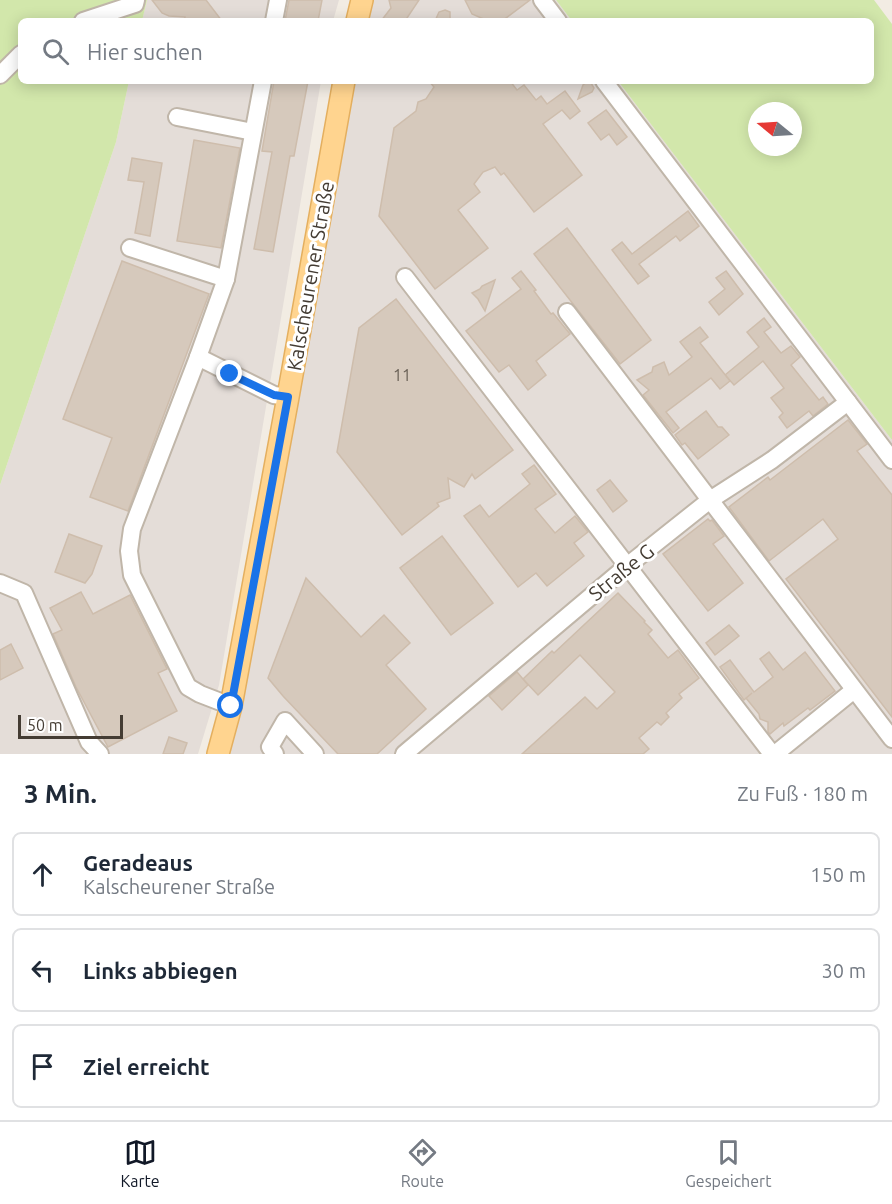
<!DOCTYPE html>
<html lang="de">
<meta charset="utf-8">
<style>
body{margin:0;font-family:Ubuntu,sans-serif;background:#f6f6f7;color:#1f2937}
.compass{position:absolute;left:748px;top:102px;width:54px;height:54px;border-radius:50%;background:#fff;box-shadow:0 3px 15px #0003;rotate:288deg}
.scale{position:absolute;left:18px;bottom:15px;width:105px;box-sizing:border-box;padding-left:6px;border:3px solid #443c33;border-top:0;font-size:16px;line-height:21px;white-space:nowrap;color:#443c33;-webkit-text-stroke:4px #fff;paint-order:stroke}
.stop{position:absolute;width:18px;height:18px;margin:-14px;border:4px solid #1a73e8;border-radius:50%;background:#fff}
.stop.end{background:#1a73e8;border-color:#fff;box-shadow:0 2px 6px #0008}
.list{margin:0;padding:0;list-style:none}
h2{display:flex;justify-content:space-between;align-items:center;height:78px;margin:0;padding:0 24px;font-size:26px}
h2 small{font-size:20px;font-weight:400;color:#747a83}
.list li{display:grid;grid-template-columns:39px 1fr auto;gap:18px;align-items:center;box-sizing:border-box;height:84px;margin:0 12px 12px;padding:0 12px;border:2px solid #e0e1e3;border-radius:9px}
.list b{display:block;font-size:22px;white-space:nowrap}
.list p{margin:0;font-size:20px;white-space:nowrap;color:#747a83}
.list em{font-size:20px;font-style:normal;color:#747a83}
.icon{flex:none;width:33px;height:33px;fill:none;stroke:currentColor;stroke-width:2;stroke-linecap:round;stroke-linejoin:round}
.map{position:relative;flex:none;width:892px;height:754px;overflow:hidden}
.search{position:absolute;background:#fff;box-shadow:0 3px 15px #0003;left:18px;right:18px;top:18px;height:66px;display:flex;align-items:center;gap:15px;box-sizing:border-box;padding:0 21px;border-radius:9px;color:#747a83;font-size:22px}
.sheet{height:366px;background:#fff}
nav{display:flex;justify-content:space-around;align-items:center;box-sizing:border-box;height:84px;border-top:2px solid #e0e1e3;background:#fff;font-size:16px;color:#747a83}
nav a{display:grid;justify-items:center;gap:3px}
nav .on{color:#111827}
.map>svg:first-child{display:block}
</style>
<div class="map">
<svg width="892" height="754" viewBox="0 0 892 754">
<rect width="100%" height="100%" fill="#f2ece3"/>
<g fill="#e4ddd8">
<path d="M147,0H339L333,21H142Z"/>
<path d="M373,0H556L572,21H368Z"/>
<path d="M129,81H321L219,685L198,754H0V485L116,142Z"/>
<path d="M354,81H618L892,440V754H226L259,619L332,209Z"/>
</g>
<g fill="#d2e7ab" fill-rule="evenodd">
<path d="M0,0H147L142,21H21V81H129L116,142L0,485Z"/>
<path d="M556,0H874L892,24V440L618,81H871V21H572ZM757,111H793V147H757Z"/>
</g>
<g fill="#d6c9bc" stroke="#cebdac" stroke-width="1.5">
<path d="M152,0H206L222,21H184L185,17L169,16L162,13Z"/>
<path d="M289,0H322L318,21H285Z"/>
<path d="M389,0H419L405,21H381L391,8Z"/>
<path d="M465,0H530L502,21H488L472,14Z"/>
<path d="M445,10L450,12V21H435L439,12Z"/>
<path d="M274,81H308L294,156H290L273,252L254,249L272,152L262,151Z"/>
<path d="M429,81H510L517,90L524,85L536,100L541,96L547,104L565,91L580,111L570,119L562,110L543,124L582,175L534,212L504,173L501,175L495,167L483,172L474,184L480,192L458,210L488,248L435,289L379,216L394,128L416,111L418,102L426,99L434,87Z"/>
<path d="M587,82L591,83L594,88L592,92L578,99L583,85Z"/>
<path d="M606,110L627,137L617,145L609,134L601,140L588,123Z"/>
<path d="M194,140L240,148L221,248L177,241Z"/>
<path d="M132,158L162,163L150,236L135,233L144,182L128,180Z"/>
<path d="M688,211L699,226L680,241L676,236L639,264L649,276L638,284L612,250L622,242L632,254Z"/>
<path d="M567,228L651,340L620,364L534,254Z"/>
<path d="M122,261L209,294L128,511L90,497L112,438L63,419Z"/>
<path d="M521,271L536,290L534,291L551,314L553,313L570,334L536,361L546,375L528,390L509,365L499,372L466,331L521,289L512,278Z"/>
<path d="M726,271L743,294L719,315L709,302L725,289L716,278Z"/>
<path d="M495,280L485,311L478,299L472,293L480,289L482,286Z"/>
<path d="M396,299L513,450L475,479L472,474L464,487L448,478L450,498L437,503L439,506L402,535L337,452L359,328Z"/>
<path d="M764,318L771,327L764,332L781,353L791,346L800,357L791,365L819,400L823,397L828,404L813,416L809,411L787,428L779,417L783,413L771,398L784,388L763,361L734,385L725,375L759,347L747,332Z"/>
<path d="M700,327L708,337L700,343L730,381L720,389L711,378L666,412L679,428L673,433L643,395L649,390L637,380L652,372L653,367L664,362L669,375L692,357L680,342Z"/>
<path d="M706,411L718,427H722L729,435L698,459L685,443L682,445L675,435Z"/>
<path d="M848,420L867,444L857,451L892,495V717L786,579L838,539L823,519L769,561L729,507L768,477L770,480Z"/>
<path d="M534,465L556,494L535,509L555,533L575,516L588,532L574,543L584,556L547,586L536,573L518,587L464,516L480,505L489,517L530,484L522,474Z"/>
<path d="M610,480L627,501L613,512L597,490Z"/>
<path d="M708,519L710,521L712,520L724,536L713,544L743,583L708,611L663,554Z"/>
<path d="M69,534L102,546L92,574L85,583L55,572Z"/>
<path d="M442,536L493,603L451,635L400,568Z"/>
<path d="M306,578L361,637L384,615L410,643L386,665L426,709L377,754H338L283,696L268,678Z"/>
<path d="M81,592L93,614L130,595L167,669L158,673L177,711L108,747L76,687L53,634L62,630L50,608Z"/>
<path d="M618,593L645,621L644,622L652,630L648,634L668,658L678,650L699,678L679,694L682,698L666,713L669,717L661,725L657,722L639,738L649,749L643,754H522L585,697L597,709L615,692L580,655L538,695L523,679L552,651L554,653Z"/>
<path d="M729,625L739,636L715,655L706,643Z"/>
<path d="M11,644L23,668L0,680V650Z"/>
<path d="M769,652L783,670L805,652L835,691L810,710L808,708L784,726L783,723L770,734L768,732V722L760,719L759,714L746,698L752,693L744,700L720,667L730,660L754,692L773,677L760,659Z"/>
<path d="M517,672L528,685L502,710L489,696Z"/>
<path d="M169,737L187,743L183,754H163Z"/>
</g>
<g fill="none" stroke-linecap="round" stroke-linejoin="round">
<defs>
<g id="minor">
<path d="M542,0L558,21"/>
<path d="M83,21L135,4L136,0"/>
<path d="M274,21L278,0"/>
<path d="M0,75L21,54"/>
<path d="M604,81L892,460"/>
<path d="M177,117L253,132"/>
<path d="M130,248L226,279"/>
<path d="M405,277L772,754"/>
<path d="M567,312L892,739"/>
<path d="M198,357L226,279L263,81"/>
<path d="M0,583L24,593L89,742L100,754"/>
<path d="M231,706L200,694L188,687L132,575L129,551L132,529L198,357L274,395L288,397"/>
<path d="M275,754L270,747L285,721L315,754"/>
<path d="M404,754L627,566L710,500L772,460L848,402"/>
<path d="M775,754L854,690"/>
</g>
<g id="major">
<path d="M357,21L362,0"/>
<path d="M218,754L231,706L288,397L344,81"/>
</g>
</defs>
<use href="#minor" stroke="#c0b6a9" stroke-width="20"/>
<use href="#major" stroke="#e4af5f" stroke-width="24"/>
<use href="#minor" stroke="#fff" stroke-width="16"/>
<use href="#major" stroke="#ffd48f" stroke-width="21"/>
</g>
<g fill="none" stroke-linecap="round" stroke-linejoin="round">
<path stroke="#1a73e8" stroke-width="8" d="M230,374L274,395L288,397L231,706"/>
</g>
<g text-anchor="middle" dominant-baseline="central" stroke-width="6" stroke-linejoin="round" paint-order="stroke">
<g font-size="16" fill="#685f55">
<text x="402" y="375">11</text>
</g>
<g font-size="20" fill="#443c33" stroke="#fff">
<text transform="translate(310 276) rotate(-80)">Kalscheurener Straße</text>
<text transform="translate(621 572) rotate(-39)">Straße G</text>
</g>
</g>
</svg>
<svg class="compass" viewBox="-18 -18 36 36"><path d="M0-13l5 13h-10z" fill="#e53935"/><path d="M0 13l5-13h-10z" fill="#747a83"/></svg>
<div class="scale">50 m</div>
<div class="stop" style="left:231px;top:706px"></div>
<div class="stop end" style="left:230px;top:374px"></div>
<div class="search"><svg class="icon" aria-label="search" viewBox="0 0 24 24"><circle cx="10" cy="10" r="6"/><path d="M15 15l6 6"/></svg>Hier suchen</div>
</div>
<section class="sheet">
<h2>3 Min.<small>Zu Fuß · 180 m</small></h2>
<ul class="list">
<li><svg class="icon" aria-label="ahead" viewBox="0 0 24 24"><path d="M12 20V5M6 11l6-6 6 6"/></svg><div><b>Geradeaus</b><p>Kalscheurener Straße</p></div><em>150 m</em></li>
<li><svg class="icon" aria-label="left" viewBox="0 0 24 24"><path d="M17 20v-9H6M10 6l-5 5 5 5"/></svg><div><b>Links abbiegen</b></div><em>30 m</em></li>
<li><svg class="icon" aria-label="arrive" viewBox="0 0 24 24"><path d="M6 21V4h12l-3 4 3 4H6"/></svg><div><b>Ziel erreicht</b></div></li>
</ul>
</section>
<nav>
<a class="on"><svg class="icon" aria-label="map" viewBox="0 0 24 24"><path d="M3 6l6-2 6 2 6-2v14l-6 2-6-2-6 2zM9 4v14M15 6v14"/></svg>Karte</a>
<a><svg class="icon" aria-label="directions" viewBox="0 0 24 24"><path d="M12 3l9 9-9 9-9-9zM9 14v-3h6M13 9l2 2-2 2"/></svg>Route</a>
<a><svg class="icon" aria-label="saved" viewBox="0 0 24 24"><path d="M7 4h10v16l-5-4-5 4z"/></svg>Gespeichert</a>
</nav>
